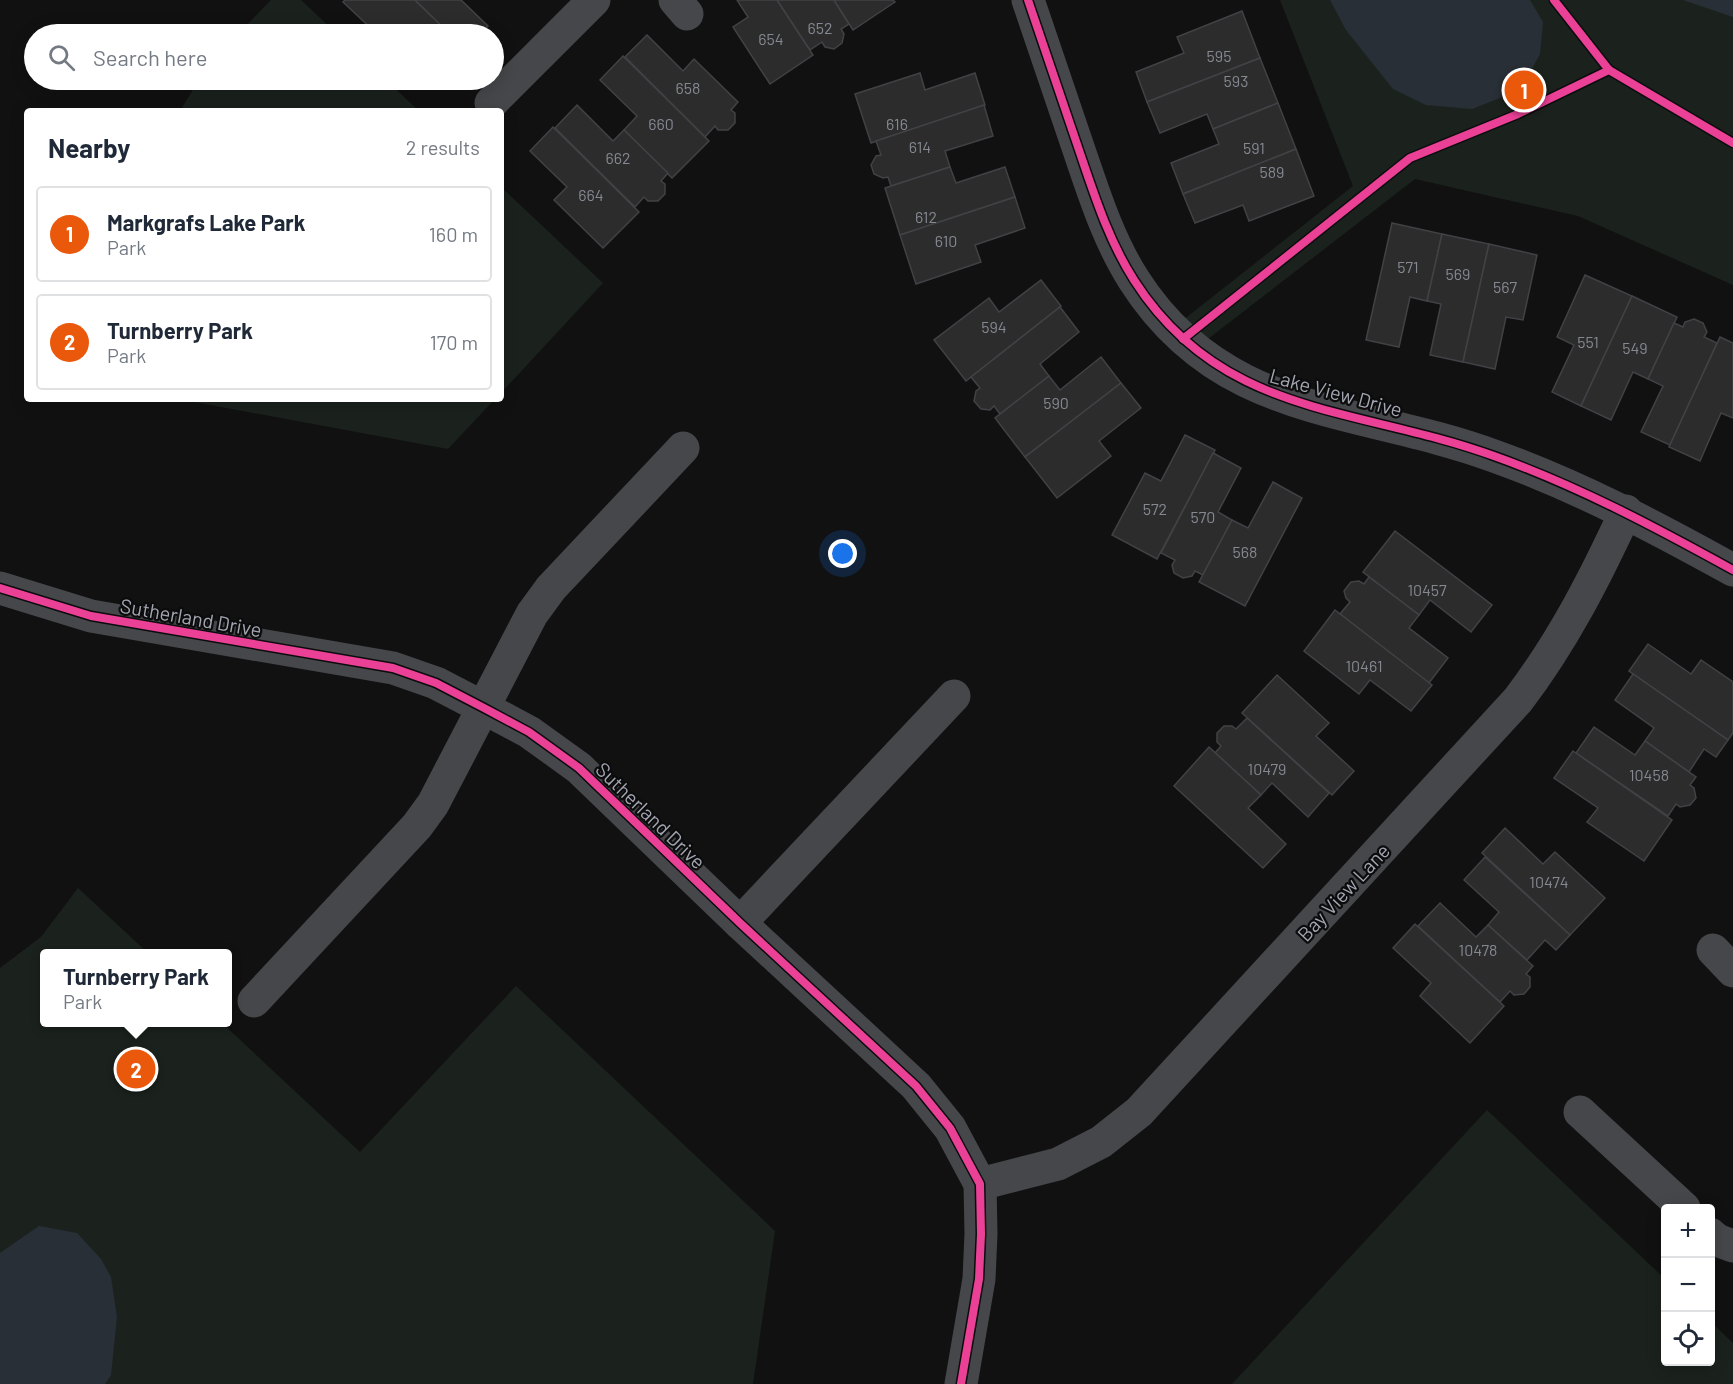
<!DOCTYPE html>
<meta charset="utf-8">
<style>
body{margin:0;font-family:Barlow,sans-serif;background:#f6f6f7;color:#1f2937}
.controls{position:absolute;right:18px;bottom:18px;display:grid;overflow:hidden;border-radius:6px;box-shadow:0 3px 15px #0003}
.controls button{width:54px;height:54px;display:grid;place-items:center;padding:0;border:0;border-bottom:2px solid #e0e1e3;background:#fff;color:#1f2937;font:30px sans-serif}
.you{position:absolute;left:843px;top:554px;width:21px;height:21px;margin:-15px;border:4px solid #fff;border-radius:50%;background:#1a73e8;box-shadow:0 0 0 9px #1a73e833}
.badge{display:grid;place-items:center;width:39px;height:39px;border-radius:50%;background:#ea580c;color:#fff;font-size:20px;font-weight:700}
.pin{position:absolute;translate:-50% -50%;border:3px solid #fff;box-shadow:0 2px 6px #0006}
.popup{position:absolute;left:40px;top:949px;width:192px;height:78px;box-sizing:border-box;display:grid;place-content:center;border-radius:6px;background:#fff;filter:drop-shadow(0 2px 4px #0005);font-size:20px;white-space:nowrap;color:#747a83}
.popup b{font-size:22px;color:#1f2937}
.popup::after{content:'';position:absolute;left:50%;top:100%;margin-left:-12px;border:12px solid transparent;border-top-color:#fff}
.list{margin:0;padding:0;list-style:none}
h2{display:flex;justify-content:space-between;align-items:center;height:78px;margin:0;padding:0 24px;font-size:26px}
h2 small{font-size:20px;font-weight:400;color:#747a83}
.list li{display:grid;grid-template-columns:39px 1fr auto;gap:18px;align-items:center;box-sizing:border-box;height:96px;margin:0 12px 12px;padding:0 12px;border:2px solid #e0e1e3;border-radius:6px}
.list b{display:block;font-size:22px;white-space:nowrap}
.list p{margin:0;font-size:20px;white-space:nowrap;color:#747a83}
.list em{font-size:20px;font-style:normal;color:#747a83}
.icon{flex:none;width:33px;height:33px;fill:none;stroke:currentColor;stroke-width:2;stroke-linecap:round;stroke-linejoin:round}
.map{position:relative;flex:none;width:1733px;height:1384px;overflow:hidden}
.search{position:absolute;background:#fff;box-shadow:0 3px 15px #0003;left:24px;top:24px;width:480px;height:66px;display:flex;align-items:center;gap:15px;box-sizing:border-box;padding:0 21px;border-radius:33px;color:#747a83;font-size:22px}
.panel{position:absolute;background:#fff;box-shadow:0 3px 15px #0003;left:24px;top:108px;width:480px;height:294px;border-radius:6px}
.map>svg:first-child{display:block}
</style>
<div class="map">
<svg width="1733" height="1384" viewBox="0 0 1733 1384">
<rect width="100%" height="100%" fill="#111112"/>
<g fill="#1b221d">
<path d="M271,0H301L337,34H238Z"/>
<path d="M1280,0H1733V285L1578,216L1415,179L1195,349L1173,328L1353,186Z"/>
<path d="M199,80H386L419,111H180Z"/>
<path d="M501,187L603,283L501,393Z"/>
<path d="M178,399H495L448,449Z"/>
<path d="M78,888L148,953L45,954V1022L222,1023L360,1152L516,986L775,1231L753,1384H0V968L41,937Z"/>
<path d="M1487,1110L1665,1279L1666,1362H1710L1711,1322L1733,1343V1384H1232Z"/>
</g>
<g fill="#292f36">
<path d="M1330,0H1530L1543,22L1540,54L1528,76L1505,96L1472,109L1426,105L1393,89L1346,30Z"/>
<path d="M1683,0H1733V17Z"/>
<path d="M39,1226L77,1233L101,1259L111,1277L117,1317L111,1375L105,1384H0V1253Z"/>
</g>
<g fill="#2c2c2d" stroke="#414245" stroke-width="1.5">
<path d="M345,0H415L450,34H377L343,2Z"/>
<path d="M415,0H461L488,26L480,34H450Z"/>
<path d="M737,0H777L813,55L770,84L733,27L748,17Z"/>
<path d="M777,0H834L849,24L841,29L844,34L842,43L834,49L825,47L822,42L810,50Z"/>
<path d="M834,0H893L895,2L853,30Z"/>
<path d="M1242,11L1260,58L1147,102L1136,72L1184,53L1177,37Z"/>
<path d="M647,35L683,71L694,59L738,102L731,110L735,113V123L728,130H718L715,126L705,137L625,57Z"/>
<path d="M623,56L709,141L672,178L624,130L637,116L600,80Z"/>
<path d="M1260,58L1278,103L1213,129L1207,114L1160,133L1147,102Z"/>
<path d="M920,73L925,90L975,73L985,105L871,143L855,94Z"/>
<path d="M1278,103L1296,149L1183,194L1171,163L1219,144L1213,129Z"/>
<path d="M577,105L613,141L624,130L668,173L661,181L665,184V194L658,201H648L644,197L635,207L555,128Z"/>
<path d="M984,105L993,136L945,151L950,167L891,186L888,177L883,178L874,174L871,165L876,156L881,155L876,141Z"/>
<path d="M553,127L639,212L603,248L554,200L567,187L530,151Z"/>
<path d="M1296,149L1314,196L1249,221L1243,205L1195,223L1183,194Z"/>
<path d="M950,167L956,183L1005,167L1015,197L900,235L885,188Z"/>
<path d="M1015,197L1025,228L975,245L981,262L916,284L900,235Z"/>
<path d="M1392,223L1442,234L1427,301L1410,297L1399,347L1366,340Z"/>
<path d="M1442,234L1489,244L1463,362L1430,355L1441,304L1427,301Z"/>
<path d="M1489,244L1537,255L1523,320L1506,317L1495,369L1463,362Z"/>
<path d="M1585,275L1632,296L1581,406L1552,392L1574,345L1557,337Z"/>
<path d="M1041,280L1061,306L966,381L934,340L989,298L999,312Z"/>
<path d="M1632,296L1677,317L1648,379L1633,372L1611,420L1581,406Z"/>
<path d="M1060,307L1079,332L1040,364L1049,376L1000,414L994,406L990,410L981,409L974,401L976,391L980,388L971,377Z"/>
<path d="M1694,319L1703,323L1707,332L1704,337L1717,343L1670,445L1641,432L1663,386L1648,379L1674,323L1683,327L1685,322Z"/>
<path d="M1720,337L1733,343V418L1721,413L1700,461L1669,447Z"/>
<path d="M1101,357L1121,383L1025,457L995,418L1049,376L1060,390Z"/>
<path d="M1121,383L1141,408L1099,441L1111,456L1057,498L1025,457Z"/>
<path d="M1185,435L1215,450L1157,559L1112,535L1145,473L1161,481Z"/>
<path d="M1213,453L1241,468L1218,512L1232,520L1203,575L1195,571L1192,576L1183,578L1174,573L1172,565L1175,560L1161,553Z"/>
<path d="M1273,482L1302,498L1245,606L1199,582L1232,520L1248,528Z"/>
<path d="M1395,531L1492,605L1471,632L1430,600L1419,615L1363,572Z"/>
<path d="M1369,577L1419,615L1409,628L1448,658L1429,683L1340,614L1350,602L1346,598L1344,591L1351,582L1359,581L1364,584Z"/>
<path d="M1335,610L1432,685L1411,711L1370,680L1359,694L1304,651Z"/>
<path d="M1648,644L1691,674L1701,660L1733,682V733L1728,740L1629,671Z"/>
<path d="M1633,674L1728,740L1716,757L1704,749L1689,772L1645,741L1654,728L1615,700Z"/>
<path d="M1277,675L1329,723L1316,736L1354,771L1332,795L1242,713Z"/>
<path d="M1247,718L1329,793L1308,817L1272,783L1261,795L1215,753L1221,746L1217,742V733L1224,726H1232L1236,729Z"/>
<path d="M1594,727L1635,755L1645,741L1696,777L1690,785L1694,788L1696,798L1690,805L1680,807L1676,804L1668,816L1576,753Z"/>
<path d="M1209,747L1261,795L1248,808L1286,844L1263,868L1174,786Z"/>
<path d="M1573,751L1672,820L1644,861L1587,822L1598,808L1554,778Z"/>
<path d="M1505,828L1543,864L1555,852L1605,898L1570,935L1482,853Z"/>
<path d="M1485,857L1570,935L1556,950L1545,940L1527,960L1488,925L1499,912L1464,880Z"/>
<path d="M1440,903L1476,937L1488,925L1533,966L1526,974L1530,977V987L1524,994L1514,995L1510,991L1500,1002L1418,926Z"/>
<path d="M1415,924L1504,1006L1470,1043L1420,996L1431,983L1393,948Z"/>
</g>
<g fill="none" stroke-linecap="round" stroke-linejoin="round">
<g stroke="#46474a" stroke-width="33">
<path d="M675,0L687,14"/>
<path d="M1028,0C1045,51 1063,102 1080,153C1095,197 1109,241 1134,280C1222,418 1357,406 1494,456C1578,486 1655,527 1733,570"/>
<path d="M491,103L594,0"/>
<path d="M0,588L91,616L393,668L436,683L484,708L529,732L579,768L740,923L916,1086L950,1128L980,1184L981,1234L979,1279L961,1384"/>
<path d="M740,923L954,696"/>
<path d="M1713,950L1733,971"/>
<path d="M254,1001L417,826L433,804L532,614L551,588L683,448"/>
<path d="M1580,1112L1684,1208"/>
<path d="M980,1184L1058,1164L1101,1142L1139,1112L1518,700C1563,641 1595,578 1626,511"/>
<path d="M1710,1234L1717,1240L1733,1246"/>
</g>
<defs>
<g id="cycleway">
<path d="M1028,0C1045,51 1063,102 1080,153C1095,197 1109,241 1134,280C1222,418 1357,406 1494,456C1578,486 1655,527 1733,570"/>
<path d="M1554,0L1609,70L1733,143"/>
<path d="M1183,339L1410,158L1518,114L1609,70"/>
<path d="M0,588L91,616L393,668L436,683L484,708L529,732L579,768L740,923L916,1086L950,1128L980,1184L981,1234L979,1279L961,1384"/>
</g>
</defs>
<use href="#cycleway" stroke="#0c0c0d" stroke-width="11"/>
<use href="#cycleway" stroke="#ea4096" stroke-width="8"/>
</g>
<g text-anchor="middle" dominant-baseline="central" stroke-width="4.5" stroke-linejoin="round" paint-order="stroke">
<g font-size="16" fill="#858891">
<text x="820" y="27">652</text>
<text x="771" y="38">654</text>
<text x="1219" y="55">595</text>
<text x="1236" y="80">593</text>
<text x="688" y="87">658</text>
<text x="661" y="123">660</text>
<text x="897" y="123">616</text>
<text x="920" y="146">614</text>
<text x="1254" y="147">591</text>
<text x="618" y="157">662</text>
<text x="1272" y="171">589</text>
<text x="591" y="194">664</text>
<text x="926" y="216">612</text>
<text x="946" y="240">610</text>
<text x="1408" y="266">571</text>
<text x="1458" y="273">569</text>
<text x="1505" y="286">567</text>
<text x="994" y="326">594</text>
<text x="1588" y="341">551</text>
<text x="1635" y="347">549</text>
<text x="1056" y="402">590</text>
<text x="1155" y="508">572</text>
<text x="1203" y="516">570</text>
<text x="1245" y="551">568</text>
<text x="1427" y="589">10457</text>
<text x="1364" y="665">10461</text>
<text x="1267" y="768">10479</text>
<text x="1649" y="774">10458</text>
<text x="1549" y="881">10474</text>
<text x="1478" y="949">10478</text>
</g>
<g font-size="20" fill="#a3a6b2" stroke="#0c0c0d">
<text transform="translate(1336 392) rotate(15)">Lake View Drive</text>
<text transform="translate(191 617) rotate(10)">Sutherland Drive</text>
<text transform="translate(651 815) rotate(44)">Sutherland Drive</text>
<text transform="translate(1343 892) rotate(-47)">Bay View Lane</text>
</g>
</g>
</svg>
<div class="controls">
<button>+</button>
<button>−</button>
<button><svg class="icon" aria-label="locate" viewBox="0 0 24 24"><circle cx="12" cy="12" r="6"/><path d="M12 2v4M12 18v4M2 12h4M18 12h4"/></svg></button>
</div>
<div class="you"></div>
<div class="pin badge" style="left:1524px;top:90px">1</div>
<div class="pin badge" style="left:136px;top:1069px">2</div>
<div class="popup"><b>Turnberry Park</b>Park</div>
<div class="search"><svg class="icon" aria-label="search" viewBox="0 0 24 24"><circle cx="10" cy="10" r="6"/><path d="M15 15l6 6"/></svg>Search here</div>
<section class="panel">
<h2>Nearby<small>2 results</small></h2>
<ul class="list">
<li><span class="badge">1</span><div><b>Markgrafs Lake Park</b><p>Park</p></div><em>160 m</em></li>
<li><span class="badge">2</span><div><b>Turnberry Park</b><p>Park</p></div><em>170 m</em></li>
</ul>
</section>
</div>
